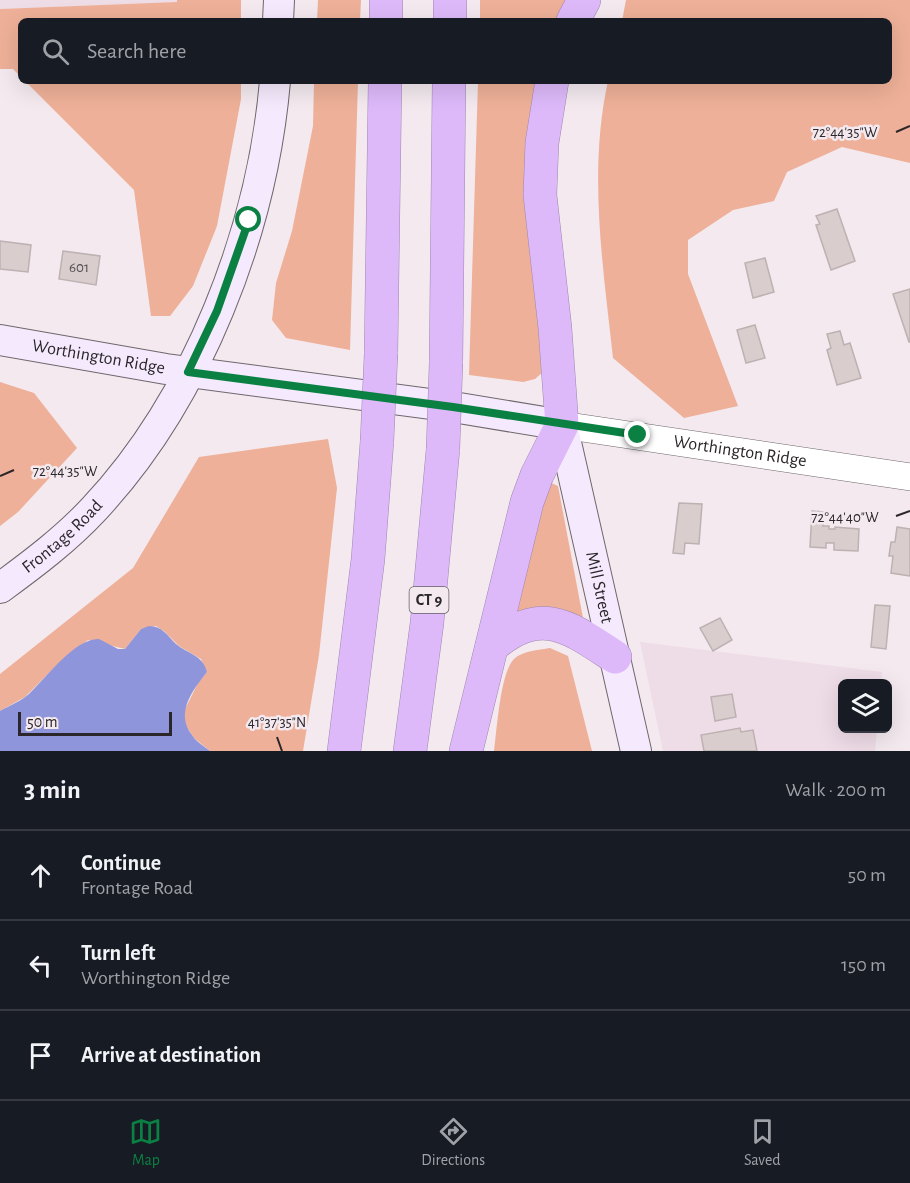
<!DOCTYPE html>
<meta charset="utf-8">
<style>
body{margin:0;font-family:"Alegreya Sans",sans-serif;background:#242831;color:#f1f3f6}
.controls{position:absolute;right:18px;bottom:18px;display:grid;overflow:hidden;border-radius:9px;box-shadow:0 6px 24px #0002}
.controls button{width:54px;height:54px;display:grid;place-items:center;padding:0;border:0;border-bottom:2px solid #363941;background:#171b24;color:#f1f3f6;font:30px sans-serif}
.scale{position:absolute;left:18px;bottom:15px;width:154px;box-sizing:border-box;padding-left:6px;border:3px solid #2a2629;border-top:0;font-size:16px;line-height:21px;white-space:nowrap;color:#2a2629;-webkit-text-stroke:4px #f3e9ef;paint-order:stroke}
.stop{position:absolute;width:18px;height:18px;margin:-14px;border:4px solid #0b8043;border-radius:50%;background:#fff}
.stop.end{background:#0b8043;border-color:#fff;box-shadow:0 2px 6px #0008}
.list{margin:0;padding:0;list-style:none}
h2{display:flex;justify-content:space-between;align-items:center;height:78px;margin:0;padding:0 24px;font-size:26px}
h2 small{font-size:20px;font-weight:400;color:#9ea1a6}
.list li{display:grid;grid-template-columns:39px 1fr auto;gap:18px;align-items:center;box-sizing:border-box;height:90px;padding:0 24px;border-top:2px solid #363941}
.list b{display:block;font-size:22px;white-space:nowrap}
.list p{margin:0;font-size:20px;white-space:nowrap;color:#9ea1a6}
.list em{font-size:20px;font-style:normal;color:#9ea1a6}
.icon{flex:none;width:33px;height:33px;fill:none;stroke:currentColor;stroke-width:2;stroke-linecap:round;stroke-linejoin:round}
.map{position:relative;flex:none;width:910px;height:751px;overflow:hidden}
.search{position:absolute;background:#171b24;box-shadow:0 6px 24px #0002;left:18px;right:18px;top:18px;height:66px;display:flex;align-items:center;gap:15px;box-sizing:border-box;padding:0 21px;border-radius:9px;color:#9ea1a6;font-size:22px}
.sheet{height:348px;background:#171b24}
nav{display:flex;justify-content:space-around;align-items:center;box-sizing:border-box;height:84px;border-top:2px solid #363941;background:#171b24;font-size:16px;color:#9ea1a6}
nav a{display:grid;justify-items:center;gap:3px}
nav .on{color:#0b8043}
.map>svg:first-child{display:block}
</style>
<div class="map">
<svg width="910" height="751" viewBox="0 0 910 751">
<rect width="100%" height="100%" fill="#f3e9ef"/>
<g fill="#eedce7">
<path d="M0,0H177V2L0,9Z"/>
<path d="M640,642L882,672L881,683L842,684V728L877,729L875,751H663Z"/>
</g>
<g fill="#eeb098">
<path d="M177,0H241V21H21V77L13,69H0V9L177,2Z"/>
<path d="M318,0H361L360,21H317Z"/>
<path d="M480,0H574L566,21H480Z"/>
<path d="M626,0H910V163L842,147L787,172L774,201L733,210L688,240V274L738,406L684,418L613,358C603,266 588,172 608,81H889V21H622Z"/>
<path d="M25,81H241V99L217,226L193,286L170,316H151L134,190Z"/>
<path d="M314,81H358L350,350L286,338L272,320L276,283L292,231L313,126Z"/>
<path d="M478,81H544L545,370L535,379L523,382L469,375Z"/>
<path d="M0,382L34,393L77,448L18,512L0,526Z"/>
<path d="M328,439L337,488L319,655L303,751H210L194,738L184,723V711L198,683L207,672L201,659L179,646L165,632L156,626L141,629L125,649L88,640L60,662L25,697L0,711V674L133,568L199,457Z"/>
<path d="M549,482L558,486L583,618L513,621Z"/>
<path d="M550,648L568,656L592,751H494C497,730 500,673 514,659C522,651 539,650 550,648Z"/>
</g>
<path fill="#8f95da" d="M149,626C162,626 167,635 176,644C188,654 203,655 207,672C192,691 175,713 192,735C196,742 204,746 210,751H0V711C9,706 21,701 29,694C46,678 75,638 99,639L118,649H125L141,629Z"/>
<g fill="#d9cdce" stroke="#bdb1b2" stroke-width="1.5">
<path d="M837,209L855,261L831,270L816,225L820,224L816,216Z"/>
<path d="M0,241L31,245L28,272L0,269Z"/>
<path d="M63,251L100,256L96,285L59,279Z"/>
<path d="M765,258L774,292L753,298L745,263Z"/>
<path d="M910,289V342H909L893,294Z"/>
<path d="M755,325L765,358L746,363L737,330Z"/>
<path d="M840,331L844,345L850,343L861,378L837,385L827,350L831,348L827,334Z"/>
<path d="M679,503L702,504L699,544L685,543L684,554L673,553Z"/>
<path d="M812,511L824,512L823,526H829V529H835V527L859,529L858,551L834,550V543H826V548L810,547Z"/>
<path d="M897,527L910,529V576L891,573L893,556H889L891,542H895Z"/>
<path d="M875,605L890,606L886,649L871,647Z"/>
<path d="M720,618L732,640L713,651L700,628Z"/>
<path d="M732,694L736,717L715,721L711,697Z"/>
<path d="M740,728L741,732L753,730L757,751H704L701,735Z"/>
</g>
<g fill="none" stroke-linecap="round" stroke-linejoin="round">
<defs>
<g id="tertiary">
<path id="s1" d="M562,425L910,477"/>
</g>
<g id="secondary">
<path d="M278,21L279,0"/>
<path id="s2" d="M0,340L166,369L453,407L562,425L636,751"/>
<path id="s3" d="M0,588C33,564 66,539 94,509C198,398 262,231 275,81"/>
</g>
<g id="motorway">
<path d="M386,21V0"/>
<path d="M450,21V0"/>
<path d="M573,21L584,0"/>
<path d="M381,354L385,81"/>
<path d="M446,363L449,81"/>
<path d="M492,646C541,605 568,626 615,657"/>
<path d="M344,751L368,559L377,441"/>
<path d="M410,751L427,623L443,449"/>
<path d="M466,751L527,502L537,475L562,425L555,328L540,195L542,143L552,81"/>
</g>
</defs>
<use href="#tertiary" stroke="#6f676c" stroke-width="28"/>
<use href="#secondary" stroke="#6f676c" stroke-width="32"/>
<use href="#motorway" stroke="#9e86b0" stroke-width="34"/>
<use href="#tertiary" stroke="#fff" stroke-width="27"/>
<use href="#secondary" stroke="#f5eafd" stroke-width="30"/>
<use href="#motorway" stroke="#ddb9f9" stroke-width="33"/>
<defs>
<g id="motorway-bridge">
<path d="M377,441L381,354"/>
<path d="M443,449L446,363"/>
</g>
</defs>
<use href="#motorway-bridge" stroke="#9e86b0" stroke-width="34" stroke-linecap="butt"/>
<use href="#motorway-bridge" stroke="#ddb9f9" stroke-width="33"/>
</g>
<g fill="none" stroke-linecap="round" stroke-linejoin="round">
<path stroke="#0b8043" stroke-width="8" d="M249,220L217,311L188,372L453,407L638,435"/>
</g>
<path fill="none" stroke="#2a2629" stroke-width="2" d="M896,132L910,126M0,476L14,470M896,516L910,511M277,737L282,751"/>
<g text-anchor="middle" dominant-baseline="central" stroke-width="5" stroke-linejoin="round" paint-order="stroke">
<g font-size="15" fill="#565052">
<text x="79" y="267">601</text>
</g>
<rect fill="#f3e9ef" stroke="#666064" stroke-width="1.5" x="409.5" y="587" width="39" height="26" rx="4.5"/>
<g font-size="16" font-weight="bold" fill="#2a2629">
<text x="429" y="600">CT 9</text>
</g>
<g font-size="18" fill="#2a2629" stroke="#f3e9ef">
<text stroke="none"><textPath href="#s2" startOffset="100">Worthington Ridge</textPath></text>
<text stroke="none"><textPath href="#s1" startOffset="180">Worthington Ridge</textPath></text>
<text stroke="none"><textPath href="#s3" startOffset="81">Frontage Road</textPath></text>
<text stroke="none"><textPath href="#s2" startOffset="735">Mill Street</textPath></text>
</g>
</g>
<g font-size="15" text-anchor="middle" fill="#2a2629" stroke="#f3e9ef" stroke-width="5" stroke-linejoin="round" paint-order="stroke">
<text x="845" y="137">72°44'35"W</text>
<text x="65" y="476">72°44'35"W</text>
<text x="845" y="522">72°44'40"W</text>
<text x="277" y="727">41°37'35"N</text>
</g>
</svg>
<div class="controls">
<button><svg class="icon" aria-label="layers" viewBox="0 0 24 24"><path d="M12 4l9 5-9 5-9-5zM3 14l9 5 9-5"/></svg></button>
</div>
<div class="scale">50 m</div>
<div class="stop" style="left:249px;top:220px"></div>
<div class="stop end" style="left:638px;top:435px"></div>
<div class="search"><svg class="icon" aria-label="search" viewBox="0 0 24 24"><circle cx="10" cy="10" r="6"/><path d="M15 15l6 6"/></svg>Search here</div>
</div>
<section class="sheet">
<h2>3 min<small>Walk · 200 m</small></h2>
<ul class="list">
<li><svg class="icon" aria-label="ahead" viewBox="0 0 24 24"><path d="M12 20V5M6 11l6-6 6 6"/></svg><div><b>Continue</b><p>Frontage Road</p></div><em>50 m</em></li>
<li><svg class="icon" aria-label="left" viewBox="0 0 24 24"><path d="M17 20v-9H6M10 6l-5 5 5 5"/></svg><div><b>Turn left</b><p>Worthington Ridge</p></div><em>150 m</em></li>
<li><svg class="icon" aria-label="arrive" viewBox="0 0 24 24"><path d="M6 21V4h12l-3 4 3 4H6"/></svg><div><b>Arrive at destination</b></div></li>
</ul>
</section>
<nav>
<a class="on"><svg class="icon" aria-label="map" viewBox="0 0 24 24"><path d="M3 6l6-2 6 2 6-2v14l-6 2-6-2-6 2zM9 4v14M15 6v14"/></svg>Map</a>
<a><svg class="icon" aria-label="directions" viewBox="0 0 24 24"><path d="M12 3l9 9-9 9-9-9zM9 14v-3h6M13 9l2 2-2 2"/></svg>Directions</a>
<a><svg class="icon" aria-label="saved" viewBox="0 0 24 24"><path d="M7 4h10v16l-5-4-5 4z"/></svg>Saved</a>
</nav>
